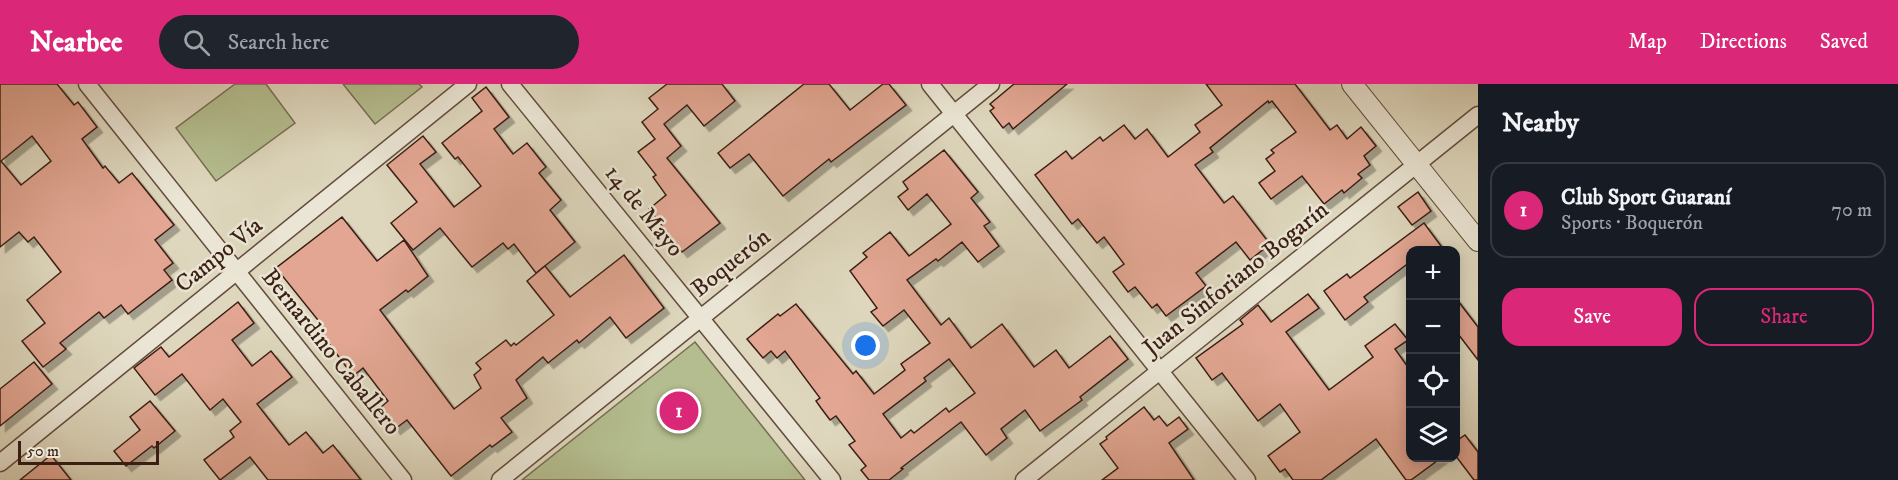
<!DOCTYPE html>
<meta charset="utf-8">
<style>
body{margin:0;font-family:"IM FELL DW Pica",serif;background:#20242c;color:#f1f3f6}
.controls{position:absolute;right:18px;bottom:18px;display:grid;overflow:hidden;border-radius:12px;box-shadow:0 3px 15px #0003}
.controls button{width:54px;height:54px;display:grid;place-items:center;padding:0;border:0;border-bottom:2px solid #363941;background:#171b24;color:#f1f3f6;font:30px sans-serif}
.scale{position:absolute;left:18px;bottom:15px;width:141px;box-sizing:border-box;padding-left:6px;border:3px solid #3b1f15;border-top:0;font-size:16px;line-height:21px;white-space:nowrap;color:#3b1f15;-webkit-text-stroke:4px #eae5d4;paint-order:stroke}
.you{position:absolute;left:866px;top:262px;width:21px;height:21px;margin:-15px;border:4px solid #fff;border-radius:50%;background:#1a73e8;box-shadow:0 0 0 9px #1a73e833}
.badge{display:grid;place-items:center;width:39px;height:39px;border-radius:50%;background:#db2777;color:#fff;font-size:20px;font-weight:700}
.pin{position:absolute;translate:-50% -50%;border:3px solid #fff;box-shadow:0 2px 6px #0006}
.list{margin:0;padding:0;list-style:none}
h2{display:flex;justify-content:space-between;align-items:center;height:78px;margin:0;padding:0 24px;font-size:26px}
h2 small{font-size:20px;font-weight:400;color:#9ea1a6}
.list li{display:grid;grid-template-columns:39px 1fr auto;gap:18px;align-items:center;box-sizing:border-box;height:96px;margin:0 12px 12px;padding:0 12px;border:2px solid #363941;border-radius:18px}
.list b{display:block;font-size:22px;white-space:nowrap}
.list p{margin:0;font-size:20px;white-space:nowrap;color:#9ea1a6}
.list em{font-size:20px;font-style:normal;color:#9ea1a6}
.actions{display:flex;gap:12px;padding:18px 24px}
.actions a{flex:1;padding:14px 0;border:2px solid #db2777;border-radius:18px;text-align:center;font-size:21px;color:#db2777}
.actions .main{background:#db2777;color:#fff}
.icon{flex:none;width:33px;height:33px;fill:none;stroke:currentColor;stroke-width:2;stroke-linecap:round;stroke-linejoin:round}
.map{position:relative;flex:none;width:1478px;height:396px;overflow:hidden}
header{display:flex;align-items:center;gap:36px;box-sizing:border-box;height:84px;padding:0 30px;background:#db2777;color:#fff}
header strong{font-size:28px}
nav{display:flex;gap:33px;margin-inline-start:auto;font-size:21px}
.search{width:420px;height:54px;background:#20242c;display:flex;align-items:center;gap:15px;box-sizing:border-box;padding:0 21px;border-radius:33px;color:#9ea1a6;font-size:22px}
main{display:flex}
aside{flex:1;background:#171b24}
.map>svg:first-child{display:block}
</style>
<header>
<strong>Nearbee</strong>
<div class="search"><svg class="icon" aria-label="search" viewBox="0 0 24 24"><circle cx="10" cy="10" r="6"/><path d="M15 15l6 6"/></svg>Search here</div>
<nav><a>Map</a><a>Directions</a><a>Saved</a></nav>
</header>
<main>
<div class="map">
<svg width="1478" height="396" viewBox="0 0 1478 396">
<defs>
<filter id="shadow"><feDropShadow dx="5.5" dy="5.5" stdDeviation="0" flood-color="#0004"/></filter>
</defs>
<rect width="100%" height="100%" fill="#ded7bd"/>
<filter id="stains"><feTurbulence type="fractalNoise" baseFrequency=".00333" numOctaves="4"/><feColorMatrix values="0 0 0 0 .2 0 0 0 0 .09 0 0 0 0 .02 0 0 0 .5 -.17"/></filter>
<radialGradient id="worn" r=".72"><stop offset=".6" stop-color="#630" stop-opacity="0"/><stop offset="1" stop-color="#630" stop-opacity=".3"/></radialGradient>
<g fill="#b4bd8f" stroke="#786e52" stroke-width="1.5">
<path d="M235,0H266L295,39L216,97L176,44Z"/>
<path d="M343,0H419L422,3L375,40Z"/>
<path d="M695,258L805,396H522Z"/>
</g>
<g fill="#e2a692" stroke="#3b1f15" stroke-width="1.5" fill-rule="evenodd" filter="url(#shadow)">
<path d="M0,0H57L74,21L78,18L97,43L82,55L103,84L105,82L119,99L132,89L174,141L155,156L173,179L164,186L172,196L128,230L121,221L104,234L99,228L60,259L66,265L43,283L22,257L45,239L27,216L61,188L34,153L28,158L19,148L0,163ZM32,52L51,77L21,101L1,77Z"/>
<path d="M667,0H722L735,17L704,42L687,21L664,40L681,62L667,74L720,139L682,168L649,125L666,111L653,93L656,91L638,68L655,55L642,38L658,25L649,14Z"/>
<path d="M804,0H829L850,26L883,0H889L906,21L831,78L829,75L783,112L749,70L730,84L718,69Z"/>
<path d="M1014,0H1067L1013,45L1009,39L1003,44L990,27L994,24L990,20Z"/>
<path d="M1206,0H1295L1330,46L1337,41L1347,55L1361,43L1376,62L1364,72L1370,81L1358,90L1362,94L1344,109L1342,106L1324,120L1302,92L1271,115L1259,99L1275,87L1266,75L1274,69L1271,66L1296,48L1272,17L1269,19L1268,17L1210,64L1213,68L1195,81L1224,119L1233,112L1270,160L1250,176L1236,158L1196,189L1206,202L1166,232L1157,220L1152,224L1135,203L1128,208L1113,188L1124,180L1104,153L1097,159L1078,135L1072,140L1035,91L1066,67L1072,75L1100,53L1103,57L1124,41L1135,55L1147,45L1168,73L1200,48L1195,41L1222,21Z"/>
<path d="M486,3L509,33L494,45L513,70L527,59L546,83L539,89L561,116L550,126L575,158L536,189L514,160L508,165L503,159L472,183L440,144L413,166L391,139L417,118L387,81L423,52L436,68L420,80L454,123L481,102L458,73L455,75L442,59L482,27L472,14Z"/>
<path d="M944,66L978,108L971,114L990,138L984,142L999,162L978,178L962,158L938,177L936,175L907,196L941,241L949,234L971,264L1002,240L1034,283L1056,266L1069,284L1110,252L1128,275L1080,313L1082,316L1040,347L1025,326L1001,345L1007,354L986,371L961,338L901,384L903,385L889,396H869L861,386L866,382L849,361L855,357L836,332L830,336L821,324L816,317L820,314L785,267L777,274L771,267L763,274L747,255L778,230L780,232L796,220L853,290L856,287L874,310L905,286L901,280L930,259L904,226L883,242L871,228L877,224L850,187L867,173L863,169L890,148L909,172L951,140L927,110L908,126L898,113L908,105L903,98ZM949,275L975,309L949,328L946,324L914,349L911,346L901,354L883,330L926,297L924,294Z"/>
<path d="M1418,108L1431,127L1412,141L1398,123Z"/>
<path d="M342,133L377,177L404,156L428,192L408,208L406,206L380,226L454,325L481,304L474,291L481,285L476,279L506,256L511,262L514,259L516,261L554,231L527,197L545,182L570,213L624,171L664,224L626,254L610,233L579,259L577,256L548,279L543,273L516,296L527,314L501,334L512,348L492,363L490,361L451,392L407,336L395,345L380,324L388,317L363,284L353,292L321,249L326,246L276,184Z"/>
<path d="M1424,139L1444,166H1410V178L1364,213L1368,218L1345,236L1324,207L1347,190L1350,194Z"/>
<path d="M1308,210L1319,224L1286,248L1329,306L1373,273L1365,262L1395,240L1408,256L1395,265L1410,286V374H1441L1411,396H1406L1376,355L1321,396H1293L1285,385L1280,388L1268,372L1300,348L1280,320L1258,337L1222,289L1212,296L1196,274L1243,240L1240,236L1258,221L1271,238Z"/>
<path d="M1455,213L1478,243V276L1455,246Z"/>
<path d="M238,218L254,239L232,256L252,282L271,267L292,293L257,320L289,361L306,348L323,369L333,361L361,396H268L250,373L220,396L204,376L234,353L230,347L241,338L223,315L210,326L182,290L155,311L134,284L161,263L169,273Z"/>
<path d="M34,278L52,300L0,342V305Z"/>
<path d="M150,317L175,347L154,364L152,362L126,382L114,367L140,346L130,333Z"/>
<path d="M1144,323L1154,336L1159,332L1167,342L1179,333L1188,345L1169,359L1194,396H1102L1118,384L1100,360L1107,355L1106,353Z"/>
<path d="M1465,351L1478,368V396H1474L1455,371V358Z"/>
<path d="M51,371L71,396H20Z"/>
</g>
<g fill="none" stroke-linecap="round" stroke-linejoin="round">
<defs>
<g id="minor">
<path d="M87,0L403,396"/>
<path d="M510,0L832,396"/>
<path d="M930,0L1247,396"/>
<path d="M0,379L468,0"/>
<path d="M500,396L991,0"/>
<path d="M1024,396L1478,31"/>
</g>
<path id="tertiary" d="M1352,0L1478,157"/>
</defs>
<use href="#minor" stroke="#644d3f" stroke-width="19"/>
<use href="#tertiary" stroke="#644d3f" stroke-width="22"/>
<use href="#minor" stroke="#eae5d4" stroke-width="16"/>
<use href="#tertiary" stroke="#eae5d4" stroke-width="20"/>
</g>
<g text-anchor="middle" dominant-baseline="central" stroke-width="5" stroke-linejoin="round" paint-order="stroke">
<g font-size="24" fill="#3b1f15" stroke="#eae5d4">
<text transform="translate(644 127) rotate(51)">14 de Mayo</text>
<text transform="translate(219 171) rotate(-39)">Campo Vía</text>
<text transform="translate(731 179) rotate(-39)">Boquerón</text>
<text transform="translate(1236 195) rotate(-39)">Juan Sinforiano Bogarín</text>
<text transform="translate(331 268) rotate(51)">Bernardino Caballero</text>
</g>
</g>
<rect width="100%" height="100%" filter="url(#stains)"/>
<rect width="100%" height="100%" fill="url(#worn)"/>
</svg>
<div class="controls">
<button>+</button>
<button>−</button>
<button><svg class="icon" aria-label="locate" viewBox="0 0 24 24"><circle cx="12" cy="12" r="6"/><path d="M12 2v4M12 18v4M2 12h4M18 12h4"/></svg></button>
<button><svg class="icon" aria-label="layers" viewBox="0 0 24 24"><path d="M12 4l9 5-9 5-9-5zM3 14l9 5 9-5"/></svg></button>
</div>
<div class="scale">50 m</div>
<div class="you"></div>
<div class="pin badge" style="left:679px;top:327px">1</div>
</div>
<aside>
<h2>Nearby<small></small></h2>
<ul class="list">
<li><span class="badge">1</span><div><b>Club Sport Guaraní</b><p>Sports · Boquerón</p></div><em>70 m</em></li>
</ul>
<div class="actions"><a class="main">Save</a><a>Share</a></div>
</aside>
</main>
